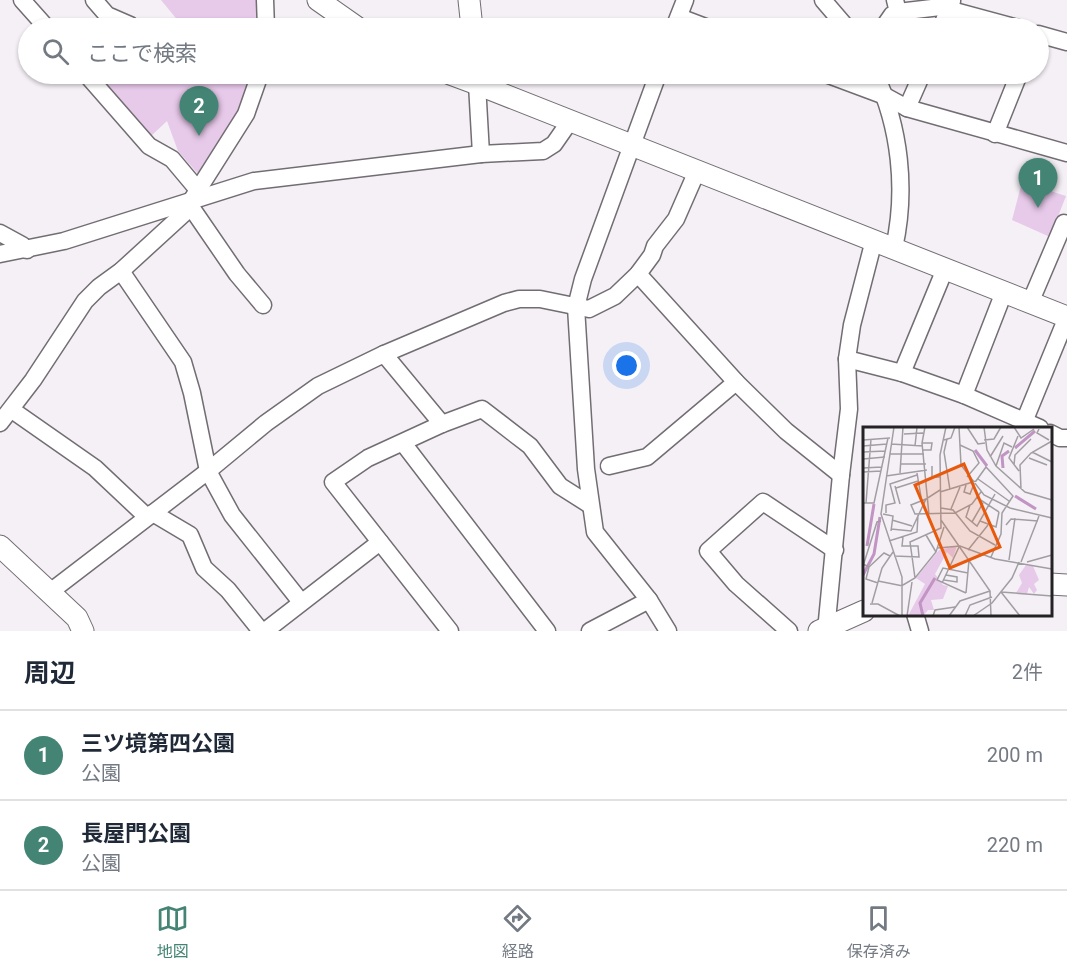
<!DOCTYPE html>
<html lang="ja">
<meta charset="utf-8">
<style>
body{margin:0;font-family:Roboto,"Noto Sans JP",sans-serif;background:#f6f6f7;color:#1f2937}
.you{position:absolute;left:627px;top:366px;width:21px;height:21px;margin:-15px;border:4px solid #fff;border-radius:50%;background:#1a73e8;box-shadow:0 0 0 9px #1a73e833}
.badge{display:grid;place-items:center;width:39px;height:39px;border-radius:50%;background:#438474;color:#fff;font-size:20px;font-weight:700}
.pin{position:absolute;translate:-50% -50px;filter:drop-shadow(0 2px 3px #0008)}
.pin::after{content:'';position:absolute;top:32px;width:21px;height:18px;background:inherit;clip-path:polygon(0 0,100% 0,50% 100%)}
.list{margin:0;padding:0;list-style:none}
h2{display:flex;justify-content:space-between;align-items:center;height:78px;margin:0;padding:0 24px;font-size:26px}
h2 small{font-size:20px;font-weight:400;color:#747a83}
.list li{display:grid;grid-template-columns:39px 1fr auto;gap:18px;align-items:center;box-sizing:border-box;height:90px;padding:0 24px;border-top:2px solid #e0e1e3}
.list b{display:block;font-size:22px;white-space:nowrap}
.list p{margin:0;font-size:20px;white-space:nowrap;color:#747a83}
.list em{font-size:20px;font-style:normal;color:#747a83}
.icon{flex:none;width:33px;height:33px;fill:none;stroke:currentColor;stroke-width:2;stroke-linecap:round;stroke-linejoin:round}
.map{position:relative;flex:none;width:1067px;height:631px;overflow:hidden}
.search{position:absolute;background:#fff;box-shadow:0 2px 4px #0004;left:18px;right:18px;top:18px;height:66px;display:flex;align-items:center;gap:15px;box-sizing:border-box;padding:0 21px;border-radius:33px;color:#747a83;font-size:22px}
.sheet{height:258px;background:#fff}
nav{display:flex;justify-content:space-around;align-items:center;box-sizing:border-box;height:84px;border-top:2px solid #e0e1e3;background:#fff;font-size:16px;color:#747a83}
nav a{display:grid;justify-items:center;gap:3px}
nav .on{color:#438474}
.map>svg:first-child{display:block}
</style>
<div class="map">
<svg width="1067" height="631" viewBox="0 0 1067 631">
<rect width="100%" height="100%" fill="#f5f0f6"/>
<g fill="#e7c9e9">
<path d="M161,0H257L256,28H184Z"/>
<path d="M103,74H154L158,83L168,74H250L240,109L199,175L178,151L167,121L151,136L100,76Z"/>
<path d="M1022,182L1066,196L1050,237L1012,220Z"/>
</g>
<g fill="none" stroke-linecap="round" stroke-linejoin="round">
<defs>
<g id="minor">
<path d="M22,0L47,28"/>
<path d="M94,0L107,15L130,25L133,28"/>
<path d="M265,0L266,28"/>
<path d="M823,0L847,28"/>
<path d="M898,12L940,7L1018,28"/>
<path d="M679,17L708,28"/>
<path d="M674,28L685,0"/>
<path d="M883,28L892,15L898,12L895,0"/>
<path d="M941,28L952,1"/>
<path d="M1038,34L1067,42"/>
<path d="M86,74L149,146L172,159L198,190"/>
<path d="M658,74L583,279L576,307L586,469L595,532L649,600L668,631"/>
<path d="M826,74L885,96L907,108L1067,153"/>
<path d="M875,74C900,127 907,190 894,248"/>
<path d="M477,84L481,154"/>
<path d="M907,108L922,74"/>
<path d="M995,134L1019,74"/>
<path d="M191,207L237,274L263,305"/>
<path d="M0,233L22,245L27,250"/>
<path d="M0,254L64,241L254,181L481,154L543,151L554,144L570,121"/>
<path d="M121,271L183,362L192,393L208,471L232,515L301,602"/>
<path d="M638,274L736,382L786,431L841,475"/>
<path d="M1030,303L1064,223L1067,224"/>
<path d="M384,354L442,424"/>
<path d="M847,359L902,373L964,395L1040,428"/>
<path d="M902,373L945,269"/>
<path d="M964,395L1004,292"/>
<path d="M12,410L95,468L147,517"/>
<path d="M1024,422L1067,317"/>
<path d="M0,423L33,380L85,301L99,287L121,271L191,207V201L246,114L260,74"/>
<path d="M1050,433L1060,438H1067"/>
<path d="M403,443L547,631"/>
<path d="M609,466L647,457L736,382"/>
<path d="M153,513L190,535L204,568L228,590L261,631"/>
<path d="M50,592L208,471L266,423L318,386L384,354L504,303L519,299H540L589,309L615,296L638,274L652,255L655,246L676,219L697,171"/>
<path d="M915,614L920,631"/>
<path d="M265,631L380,542"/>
<path d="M450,631L333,482L368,458L442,424L482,409L530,446L560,486L590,505"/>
<path d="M590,631L649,600"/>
<path d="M789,631L736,584L708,551L763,502L835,550"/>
<path d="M826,631L841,475L849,409L847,359L852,325L874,240"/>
</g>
<g id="tertiary">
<path d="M318,0L358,28"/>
<path d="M469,0L472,28"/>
<path d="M450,74L477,84"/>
<path d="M476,74L477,84L1067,317"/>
<path d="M0,546L77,618L83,631"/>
<path d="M1050,584L1067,585"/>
<path d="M819,631L864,611"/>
</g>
</defs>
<use href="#minor" stroke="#726d72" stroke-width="19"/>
<use href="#tertiary" stroke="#726d72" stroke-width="23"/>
<use href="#minor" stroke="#fff" stroke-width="16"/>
<use href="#tertiary" stroke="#fff" stroke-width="21"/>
</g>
<g transform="translate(863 427)">
<rect width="189" height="189" fill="#f5f0f6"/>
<path d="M94,119L90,131L84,125L72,147L80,158L85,159L80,172L68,173L71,183H65L60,189H45L62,157L53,151L76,123ZM163,138L170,139L176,153L171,157L174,163L171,167L166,160L164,167L153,166L159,156L156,148Z" fill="#e7c9e9"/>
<path fill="none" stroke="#c194c4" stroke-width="3" d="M152,21L172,4M112,23L124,39M140,41L139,29L146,24M152,69L173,82M4,119L11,77M0,148L11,127L17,90M60,189L57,176L72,151"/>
<path fill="none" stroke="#a19ea2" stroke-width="1.5" d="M31,0L18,87L39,150V189M62,0L59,16L66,88M96,0L98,38L121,68L147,81L189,91M104,0L115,17L122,16M121,0L124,23L133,39L162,65L189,73M151,0L158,11L171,2M176,2L174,6L186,13M41,7L60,6M155,9L146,31L156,44M84,12L81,25L87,63M0,13L27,11M81,13L88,11L92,0M121,13L131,12L138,0M59,16H69L68,23H60M28,17L60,19M97,18L110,24L116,36L104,50M0,19L24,17M52,19L54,0M0,25L22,24M169,25L189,35M27,27H61M127,30L140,9M166,31L184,38M0,32L22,30M38,37H63M151,38L152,28L168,12M69,39V50H77M133,39L141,16L149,20M0,41L19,40M0,45L18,44M37,46L40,0M54,46L58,70M23,49L64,43M115,52L146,74M103,58L101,65L107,67L111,57M32,59L37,77M33,61L55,54M158,62L157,38L168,26L189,14M77,65L113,54L123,40L150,69L139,86L138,107L128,130M113,70L136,85M63,72L48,78L52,87L92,86L109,77L118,65M0,76H11L25,11M3,76L8,12M107,78L103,90L114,99L132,67M78,81L90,83L107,104L132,118M88,82L97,60M23,86V78L32,76L27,57L54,48M20,87L30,89L28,104M29,93L49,99M78,93L127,164L128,189M117,94L133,100L136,85M109,95L120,76M143,98L148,92L175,94M28,102L48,104L63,72L77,63M63,108L73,125M26,114L54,105L55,88M75,121L97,119L132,132L189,142M105,123L125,98M31,129L56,130L55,119H39L40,110M146,133L152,91M158,135L176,89M164,135L189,128M0,137L6,140L3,152L15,156M0,139L14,95L18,94M6,140L21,126L27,129M52,151L47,115L78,101L77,28L83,0M81,153L94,155V150L83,148M15,154L40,159M79,156L96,120M40,158L52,151L73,125L81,100M138,165L189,169M138,165L157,189M103,166L74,153L80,141L105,146M103,166L106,133M9,176L19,141L30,125M7,177H15L37,189M44,189L49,155M70,189L72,183L92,180M86,189L97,174L127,164M102,189L107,178L129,170M110,189L129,176L149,151L156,135"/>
<path fill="#e8590c" fill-opacity="0.15" stroke="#e8590c" stroke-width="3" d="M101,37L137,120L87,141L52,58Z"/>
<rect width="189" height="189" fill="none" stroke="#242224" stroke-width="3"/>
</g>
</svg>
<div class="you"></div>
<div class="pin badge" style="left:1038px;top:208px">1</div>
<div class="pin badge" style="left:199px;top:136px">2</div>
<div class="search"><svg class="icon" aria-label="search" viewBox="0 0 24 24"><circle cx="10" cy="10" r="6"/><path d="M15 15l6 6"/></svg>ここで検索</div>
</div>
<section class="sheet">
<h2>周辺<small>2件</small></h2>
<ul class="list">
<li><span class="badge">1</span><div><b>三ツ境第四公園</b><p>公園</p></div><em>200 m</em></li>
<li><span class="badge">2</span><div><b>長屋門公園</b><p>公園</p></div><em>220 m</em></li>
</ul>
</section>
<nav>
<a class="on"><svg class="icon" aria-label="map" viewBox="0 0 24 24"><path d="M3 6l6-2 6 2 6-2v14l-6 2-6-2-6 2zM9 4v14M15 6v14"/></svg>地図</a>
<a><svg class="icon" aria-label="directions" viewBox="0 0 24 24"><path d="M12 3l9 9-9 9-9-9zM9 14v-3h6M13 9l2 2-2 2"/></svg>経路</a>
<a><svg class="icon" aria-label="saved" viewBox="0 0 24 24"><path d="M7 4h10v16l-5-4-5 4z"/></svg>保存済み</a>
</nav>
